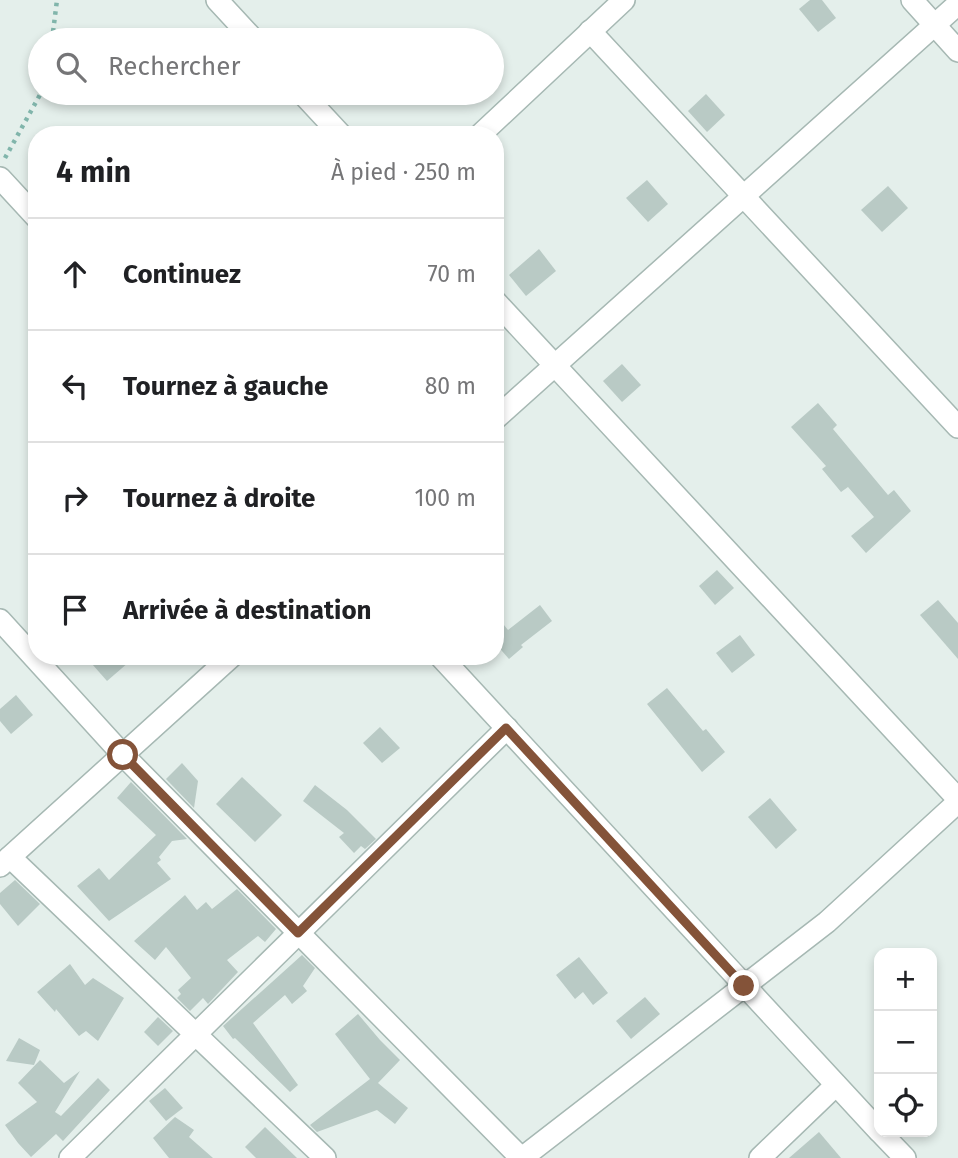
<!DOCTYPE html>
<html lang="fr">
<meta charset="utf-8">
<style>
body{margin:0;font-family:"Fira Sans",sans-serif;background:#f2f2f2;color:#202124}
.controls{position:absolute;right:21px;bottom:21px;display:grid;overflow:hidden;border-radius:14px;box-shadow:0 4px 10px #0003}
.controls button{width:63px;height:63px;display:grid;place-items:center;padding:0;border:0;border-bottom:2px solid #e0e0e0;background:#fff;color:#202124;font:35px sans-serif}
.stop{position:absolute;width:21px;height:21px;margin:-16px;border:5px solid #845339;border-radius:50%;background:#fff}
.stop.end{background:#845339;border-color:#fff;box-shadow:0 2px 7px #0008}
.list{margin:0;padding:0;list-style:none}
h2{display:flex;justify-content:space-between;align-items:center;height:91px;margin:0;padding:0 28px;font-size:30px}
h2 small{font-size:23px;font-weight:400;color:#757577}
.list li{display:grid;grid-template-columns:46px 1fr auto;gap:21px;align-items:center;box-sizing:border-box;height:112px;padding:0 28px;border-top:2px solid #e0e0e0}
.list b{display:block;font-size:26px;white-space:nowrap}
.list em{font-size:23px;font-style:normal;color:#757577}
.icon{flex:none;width:38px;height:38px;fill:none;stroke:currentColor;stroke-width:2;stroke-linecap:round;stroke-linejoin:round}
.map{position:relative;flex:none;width:958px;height:1158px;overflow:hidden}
.search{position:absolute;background:#fff;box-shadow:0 4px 10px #0003;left:28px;top:28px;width:476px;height:77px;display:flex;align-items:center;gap:18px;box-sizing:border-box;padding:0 24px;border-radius:38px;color:#757577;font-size:26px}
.panel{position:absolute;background:#fff;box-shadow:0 4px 10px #0003;left:28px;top:126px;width:476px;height:539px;border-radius:28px}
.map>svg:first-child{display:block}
</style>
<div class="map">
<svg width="958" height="1158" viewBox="0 0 958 1158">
<rect width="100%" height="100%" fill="#e4efeb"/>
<g fill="#b9cac5">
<path d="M810,0H822L836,18L818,32L799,9Z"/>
<path d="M706,94L725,115L707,132L688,111Z"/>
<path d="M647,180L668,204L648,222L626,198Z"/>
<path d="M888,186L908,208L882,232L861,210Z"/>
<path d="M539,249L556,271L526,296L509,275Z"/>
<path d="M622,364L641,385L622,402L603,381Z"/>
<path d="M818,403L837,425L833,429L888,495L894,490L911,511L866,553L851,536L874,517L848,487L841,492L822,469L826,466L791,427Z"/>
<path d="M717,570L734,588L715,605L699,586Z"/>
<path d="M938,600L958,623V659L920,615Z"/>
<path d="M540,605L552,621L521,645L523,647L509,659L495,643V614L508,630Z"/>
<path d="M740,635L755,655L732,673L716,653Z"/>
<path d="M85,656H136L107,681Z"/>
<path d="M667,688L703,731L706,729L725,752L702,772L647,704Z"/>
<path d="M16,695L33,715L11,734L0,721V709Z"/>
<path d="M380,727L400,748L382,763L363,743Z"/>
<path d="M182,763L198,781L194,808L166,779Z"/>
<path d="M242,777L282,815L255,842L216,804Z"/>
<path d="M131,782L187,839L172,841L159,857L161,860L157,863L171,879L109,921L77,886L99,868L109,880L156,835L117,798Z"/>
<path d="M315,785L347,810L376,839L365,849L361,846L354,853L339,837L344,833L303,801Z"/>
<path d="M770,798L797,830L776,849L748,817Z"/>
<path d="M15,880L40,904L18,926L0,904V893Z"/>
<path d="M237,889L276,929L265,942L258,936L227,960L238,972L208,1004L203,998L190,1011L177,998L181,994L178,990L191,978L166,947L155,960L134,941L185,895L197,910L206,902L212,909Z"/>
<path d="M302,955L315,968L303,986L307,991L292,1004L285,995L253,1023L298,1085L290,1092L235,1038L233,1039L223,1026Z"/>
<path d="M579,957L608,993L593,1005L583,992L575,999L556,975Z"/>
<path d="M70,964L85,985L93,978L124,998L98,1041L86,1031L79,1036L56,1009L55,1012L37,992Z"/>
<path d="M645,997L660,1014L631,1039L616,1021Z"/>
<path d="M358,1014L380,1040L400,1060L378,1083L408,1108L395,1124L377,1110L317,1132L310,1125L370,1079L335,1034Z"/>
<path d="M158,1017L173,1031L158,1046L144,1032Z"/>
<path d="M19,1038L40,1050L34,1065L6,1061Z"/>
<path d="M40,1060L64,1083L80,1071L55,1112L61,1116L98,1078L110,1090L63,1141L56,1134L31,1157L18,1143L5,1125L37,1102L18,1083Z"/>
<path d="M165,1088L183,1108L166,1121L149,1101Z"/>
<path d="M175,1117L194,1130L189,1137L213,1158H169L153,1138Z"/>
<path d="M265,1127L297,1158H256L245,1147Z"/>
<path d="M819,1132L841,1158H789Z"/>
</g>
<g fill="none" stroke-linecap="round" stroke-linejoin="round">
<defs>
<g id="minor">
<path d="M217,0L254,40"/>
<path d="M912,0L958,51"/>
<path d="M590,31L958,427"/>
<path d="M302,93L341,135"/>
<path d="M480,135L624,0"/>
<path d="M0,178L37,218"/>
<path d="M495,301L958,799"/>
<path d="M0,620L123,755L521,1158"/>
<path d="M440,656L879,1131"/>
<path d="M10,857L325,1158"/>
<path d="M880,1132L905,1158"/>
<path d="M70,1158L507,728"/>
<path d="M522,1158L827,922L958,802"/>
<path d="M760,1158L836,1085"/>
</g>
<g id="tertiary">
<path d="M495,419L958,4"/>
<path d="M0,866L232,656"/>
</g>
</defs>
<use href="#minor" stroke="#a6b8b3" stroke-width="24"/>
<use href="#tertiary" stroke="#a6b8b3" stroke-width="24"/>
<g stroke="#81b5ab" stroke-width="4.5" stroke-dasharray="3.5 5" stroke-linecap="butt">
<path d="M52,40L57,0"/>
<path d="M5,158L41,93"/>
</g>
<use href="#minor" stroke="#fff" stroke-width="21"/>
<use href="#tertiary" stroke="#fff" stroke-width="21"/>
</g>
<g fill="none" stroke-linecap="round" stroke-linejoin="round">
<path stroke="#845339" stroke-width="9" d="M123,755L298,933L506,728L744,986"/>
</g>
</svg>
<div class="controls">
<button>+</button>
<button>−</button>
<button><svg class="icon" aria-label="locate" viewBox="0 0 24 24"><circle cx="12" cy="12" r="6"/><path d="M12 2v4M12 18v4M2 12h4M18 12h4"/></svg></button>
</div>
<div class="stop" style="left:123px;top:755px"></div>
<div class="stop end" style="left:744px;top:986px"></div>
<div class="search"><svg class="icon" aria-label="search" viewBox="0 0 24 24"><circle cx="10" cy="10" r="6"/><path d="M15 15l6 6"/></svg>Rechercher</div>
<section class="panel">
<h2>4 min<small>À pied · 250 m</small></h2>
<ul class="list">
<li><svg class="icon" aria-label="ahead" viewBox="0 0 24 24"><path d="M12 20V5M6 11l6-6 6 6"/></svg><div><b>Continuez</b></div><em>70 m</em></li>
<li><svg class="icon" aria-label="left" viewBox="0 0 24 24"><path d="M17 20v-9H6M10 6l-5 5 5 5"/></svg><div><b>Tournez à gauche</b></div><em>80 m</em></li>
<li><svg class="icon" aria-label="right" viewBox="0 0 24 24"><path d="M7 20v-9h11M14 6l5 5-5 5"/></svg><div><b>Tournez à droite</b></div><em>100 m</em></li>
<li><svg class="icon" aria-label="arrive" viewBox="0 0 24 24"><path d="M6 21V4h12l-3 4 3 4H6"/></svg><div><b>Arrivée à destination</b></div></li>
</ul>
</section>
</div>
